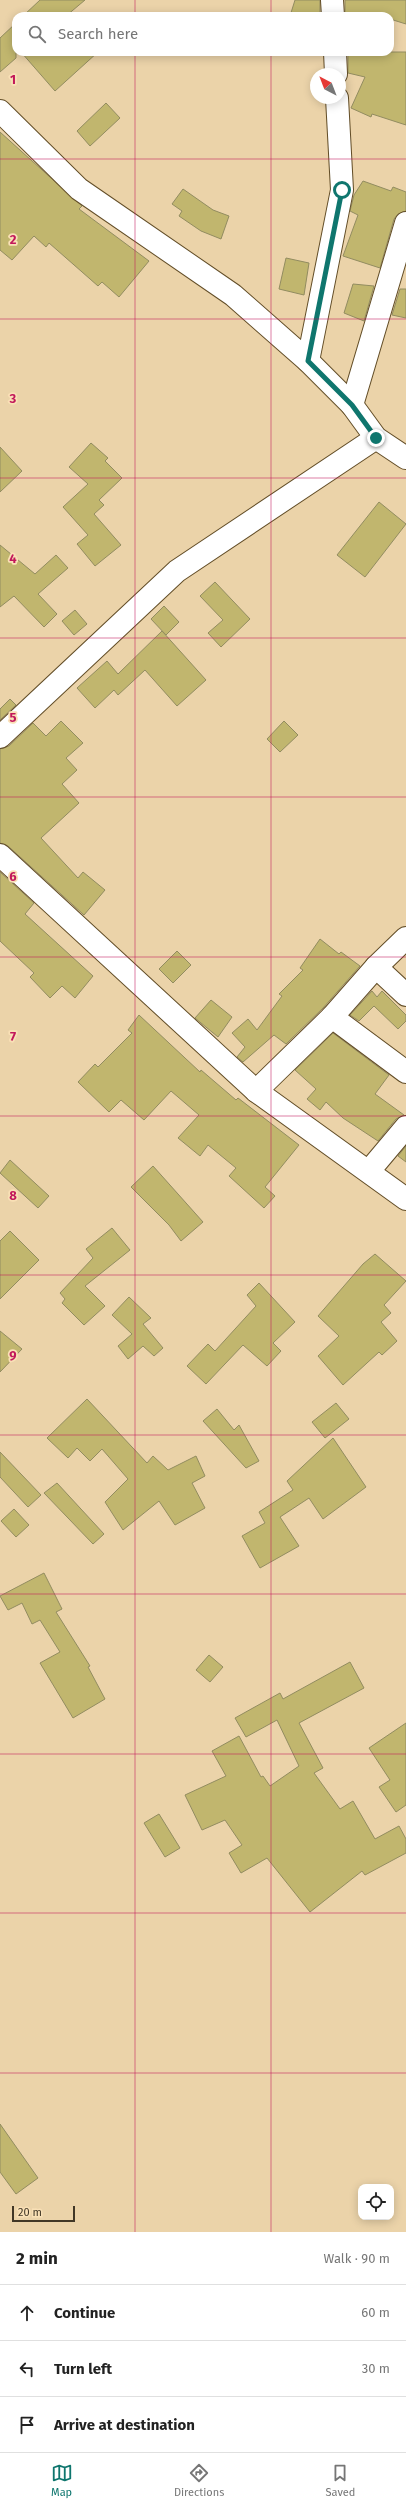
<!DOCTYPE html>
<meta charset="utf-8">
<style>
body{margin:0;font-family:"Fira Sans",sans-serif;background:#f2f2f2;color:#222}
.controls{position:absolute;right:12px;bottom:12px;display:grid;overflow:hidden;border-radius:8px;box-shadow:0 2px 10px #0003}
.controls button{width:36px;height:36px;display:grid;place-items:center;padding:0;border:0;border-bottom:1px solid #e0e0e0;background:#fff;color:#222;font:20px sans-serif}
.compass{position:absolute;left:310px;top:68px;width:36px;height:36px;border-radius:50%;background:#fff;box-shadow:0 2px 10px #0003;rotate:318deg}
.scale{position:absolute;left:12px;bottom:10px;width:63px;box-sizing:border-box;padding-left:4px;border:2px solid #413726;border-top:0;font-size:11px;line-height:14px;white-space:nowrap;color:#413726;-webkit-text-stroke:3px #f9e0b6;paint-order:stroke}
.stop{position:absolute;width:12px;height:12px;margin:-9px;border:3px solid #0f766e;border-radius:50%;background:#fff}
.stop.end{background:#0f766e;border-color:#fff;box-shadow:0 1px 4px #0008}
.list{margin:0;padding:0;list-style:none}
h2{display:flex;justify-content:space-between;align-items:center;height:52px;margin:0;padding:0 16px;font-size:17px}
h2 small{font-size:13px;font-weight:400;color:#767676}
.list li{display:grid;grid-template-columns:26px 1fr auto;gap:12px;align-items:center;box-sizing:border-box;height:56px;padding:0 16px;border-top:1px solid #e0e0e0}
.list b{display:block;font-size:15px;white-space:nowrap}
.list em{font-size:13px;font-style:normal;color:#767676}
.icon{flex:none;width:22px;height:22px;fill:none;stroke:currentColor;stroke-width:2;stroke-linecap:round;stroke-linejoin:round}
.map{position:relative;flex:none;width:406px;height:2232px;overflow:hidden}
.search{position:absolute;background:#fff;box-shadow:0 2px 10px #0003;left:12px;right:12px;top:12px;height:44px;display:flex;align-items:center;gap:10px;box-sizing:border-box;padding:0 14px;border-radius:12px;color:#767676;font-size:15px}
.sheet{height:220px;background:#fff}
nav{display:flex;justify-content:space-around;align-items:center;box-sizing:border-box;height:56px;border-top:1px solid #e0e0e0;background:#fff;font-size:11px;color:#767676}
nav a{display:grid;justify-items:center;gap:2px}
nav .on{color:#0f766e}
.map>svg:first-child{display:block}
</style>
<div class="map">
<svg width="406" height="2232" viewBox="0 0 406 2232">
<rect width="100%" height="100%" fill="#ebd3a9"/>
<g fill="#c1b66e" stroke="#928c60">
<path d="M40,0H85L66,16H23Z"/>
<path d="M295,0H320V16H290Z"/>
<path d="M345,0H406V24L390,19V16H345Z"/>
<path d="M16,23V58L0,72V38Z"/>
<path d="M21,52H98L55,91Z"/>
<path d="M348,52H406V125L372,114L371,117L351,108L365,77L348,73Z"/>
<path d="M106,103L120,118L90,146L77,131Z"/>
<path d="M0,132L82,206L79,209L149,261L119,297L102,282L98,286L49,243L46,247L34,236L12,260L0,250Z"/>
<path d="M363,181L391,191L393,187L406,192V211L398,214L394,219L380,268L343,256L358,215L350,211L354,195Z"/>
<path d="M183,189L213,210L229,216L221,239L201,231L179,216L182,211L172,204Z"/>
<path d="M286,258L309,263L304,295L279,289Z"/>
<path d="M353,284L374,286L364,321L344,313Z"/>
<path d="M400,289H406V318L392,315Z"/>
<path d="M91,443L108,458L105,461L122,478L99,500L104,505L94,514L121,545L95,566L77,544L88,535L63,507L88,484L69,467Z"/>
<path d="M0,447L22,471L0,492Z"/>
<path d="M379,502L406,524L365,577L337,555Z"/>
<path d="M0,545L35,574L56,555L68,568L38,594L57,614L44,627L14,596L0,607Z"/>
<path d="M215,582L250,619L221,647L208,633L223,620L200,596Z"/>
<path d="M164,606L179,622L166,635L151,619Z"/>
<path d="M75,610L87,624L74,635L62,621Z"/>
<path d="M162,631L206,680L177,706L145,670L118,695L114,690L95,708L77,688L107,661L118,674Z"/>
<path d="M10,699L16,705L0,720V709Z"/>
<path d="M61,721L83,743L66,758L77,770L62,784L79,803L41,838L78,878L83,872L105,890L84,915L8,846L0,843V749L9,746L33,723L46,736Z"/>
<path d="M284,721L298,735L280,752L267,739Z"/>
<path d="M0,872L34,903L25,914L93,976L75,998L62,986L50,998L30,977L34,973L0,941Z"/>
<path d="M320,939L339,954L341,952L360,966L323,1008L286,1044L274,1035L243,1062L237,1057L245,1047L232,1033L248,1019L257,1030L282,996L279,994L303,970L300,968Z"/>
<path d="M177,951L191,965L173,983L159,969Z"/>
<path d="M372,991L377,997L382,991L406,1015V1021L398,1029L374,1006L359,1021L350,1015Z"/>
<path d="M211,1000L232,1017L218,1037L195,1018Z"/>
<path d="M139,1015L200,1072L201,1070L236,1100L238,1098L299,1145L265,1187L275,1196L264,1208L229,1176L236,1168L208,1145L200,1156L178,1138L199,1115L171,1091L144,1120L121,1100L109,1112L78,1082L95,1064L98,1067L132,1033L128,1030Z"/>
<path d="M333,1033L389,1075L375,1094L404,1115L396,1119L378,1141L343,1118L326,1102L320,1110L307,1099L316,1089L295,1070Z"/>
<path d="M406,1146V1162L398,1156Z"/>
<path d="M10,1160L49,1196L38,1208L0,1173Z"/>
<path d="M153,1166L203,1222L181,1241L169,1225L131,1187Z"/>
<path d="M112,1228L130,1250L85,1286L105,1306L84,1325L62,1303L65,1299L60,1293L93,1258L86,1249Z"/>
<path d="M10,1231L39,1260L0,1299V1241Z"/>
<path d="M375,1254L406,1281L384,1305L391,1313L381,1322L397,1341L382,1355L379,1352L343,1385L318,1356L339,1336L318,1316L363,1264Z"/>
<path d="M259,1283L295,1322L273,1343L281,1351L267,1366L243,1345L206,1384L187,1366L208,1344L215,1351L256,1306L247,1295Z"/>
<path d="M129,1297L151,1318L143,1324L163,1348L154,1356L143,1346L128,1359L118,1346L132,1334L112,1315Z"/>
<path d="M0,1331L22,1349L0,1372Z"/>
<path d="M87,1399L147,1463L153,1456L168,1470L196,1456L205,1476L192,1483L205,1508L175,1525L159,1501L123,1530L105,1502L128,1479L102,1449L90,1461L77,1448L68,1458L47,1438Z"/>
<path d="M336,1403L349,1419L325,1438L312,1422Z"/>
<path d="M217,1409L234,1430L239,1425L259,1461L246,1468L203,1421Z"/>
<path d="M333,1438L366,1487L323,1519L309,1498L280,1517L299,1546L260,1568L242,1536L265,1523L259,1512L293,1490L287,1481Z"/>
<path d="M0,1452L41,1495L28,1507L0,1477Z"/>
<path d="M57,1483L104,1534L93,1544L44,1493Z"/>
<path d="M14,1509L29,1525L16,1537L1,1521Z"/>
<path d="M44,1573L62,1609L56,1612L90,1666L88,1667L105,1699L73,1718L40,1663L60,1652L40,1620L32,1624L22,1603L8,1610L0,1596Z"/>
<path d="M209,1655L223,1667L210,1682L196,1670Z"/>
<path d="M350,1662L364,1688L299,1723L323,1768L314,1773L340,1809L353,1801L375,1839L399,1826L406,1839V1853L365,1875L362,1871L310,1912L267,1858L241,1873L229,1853L242,1845L225,1820L202,1830L185,1795L226,1776L212,1751L239,1736L261,1777L263,1776L270,1786L299,1766L277,1720L246,1737L235,1718L280,1693L283,1699Z"/>
<path d="M406,1723V1805L396,1812L379,1787L390,1780L369,1748Z"/>
<path d="M159,1814L180,1848L165,1857L144,1823Z"/>
<path d="M0,2124L38,2178L16,2194L0,2172Z"/>
</g>
<g fill="none" stroke-linecap="round" stroke-linejoin="round">
<defs>
<g id="minor">
<path d="M332,0L333,16"/>
<path d="M335,52L336,74"/>
<path d="M0,111L79,189L233,295L308,361L352,405L376,438L406,458"/>
<path d="M308,361L342,190L337,98"/>
<path d="M352,405L406,223"/>
<path d="M0,737L177,571L376,438"/>
<path d="M0,855L256,1091"/>
<path d="M406,938L376,967L332,1017L256,1091L406,1199"/>
<path d="M376,967L406,995"/>
<path d="M332,1017L406,1072"/>
<path d="M369,1171L406,1127"/>
</g>
</defs>
<use href="#minor" stroke="#624d27" stroke-width="24"/>
<use href="#minor" stroke="#fff" stroke-width="22"/>
</g>
<g fill="none" stroke-linecap="round" stroke-linejoin="round">
<path stroke="#0f766e" stroke-width="5" d="M342,190L308,361L352,405L376,438"/>
</g>
<path fill="none" stroke="#c2185b" stroke-width="1" stroke-opacity="0.55" d="M135,0V16M271,0V16M135,52V2232M271,52V2232M0,159H406M0,319H406M0,478H406M0,638H406M0,797H406M0,957H406M0,1116H406M0,1275H406M0,1435H406M0,1594H406M0,1754H406M0,1913H406M0,2073H406"/>
<g font-size="13" text-anchor="middle" font-weight="bold" fill="#c2185b" stroke="#f9e0b6" stroke-width="3.5" stroke-linejoin="round" paint-order="stroke">
<text x="13" y="84">1</text>
<text x="13" y="244">2</text>
<text x="13" y="403">3</text>
<text x="13" y="563">4</text>
<text x="13" y="722">5</text>
<text x="13" y="881">6</text>
<text x="13" y="1041">7</text>
<text x="13" y="1200">8</text>
<text x="13" y="1360">9</text>
</g>
</svg>
<div class="controls">
<button><svg class="icon" aria-label="locate" viewBox="0 0 24 24"><circle cx="12" cy="12" r="6"/><path d="M12 2v4M12 18v4M2 12h4M18 12h4"/></svg></button>
</div>
<svg class="compass" viewBox="-18 -18 36 36"><path d="M0-13l5 13h-10z" fill="#e53935"/><path d="M0 13l5-13h-10z" fill="#767676"/></svg>
<div class="scale">20 m</div>
<div class="stop" style="left:342px;top:190px"></div>
<div class="stop end" style="left:376px;top:438px"></div>
<div class="search"><svg class="icon" aria-label="search" viewBox="0 0 24 24"><circle cx="10" cy="10" r="6"/><path d="M15 15l6 6"/></svg>Search here</div>
</div>
<section class="sheet">
<h2>2 min<small>Walk · 90 m</small></h2>
<ul class="list">
<li><svg class="icon" aria-label="ahead" viewBox="0 0 24 24"><path d="M12 20V5M6 11l6-6 6 6"/></svg><div><b>Continue</b></div><em>60 m</em></li>
<li><svg class="icon" aria-label="left" viewBox="0 0 24 24"><path d="M17 20v-9H6M10 6l-5 5 5 5"/></svg><div><b>Turn left</b></div><em>30 m</em></li>
<li><svg class="icon" aria-label="arrive" viewBox="0 0 24 24"><path d="M6 21V4h12l-3 4 3 4H6"/></svg><div><b>Arrive at destination</b></div></li>
</ul>
</section>
<nav>
<a class="on"><svg class="icon" aria-label="map" viewBox="0 0 24 24"><path d="M3 6l6-2 6 2 6-2v14l-6 2-6-2-6 2zM9 4v14M15 6v14"/></svg>Map</a>
<a><svg class="icon" aria-label="directions" viewBox="0 0 24 24"><path d="M12 3l9 9-9 9-9-9zM9 14v-3h6M13 9l2 2-2 2"/></svg>Directions</a>
<a><svg class="icon" aria-label="saved" viewBox="0 0 24 24"><path d="M7 4h10v16l-5-4-5 4z"/></svg>Saved</a>
</nav>
